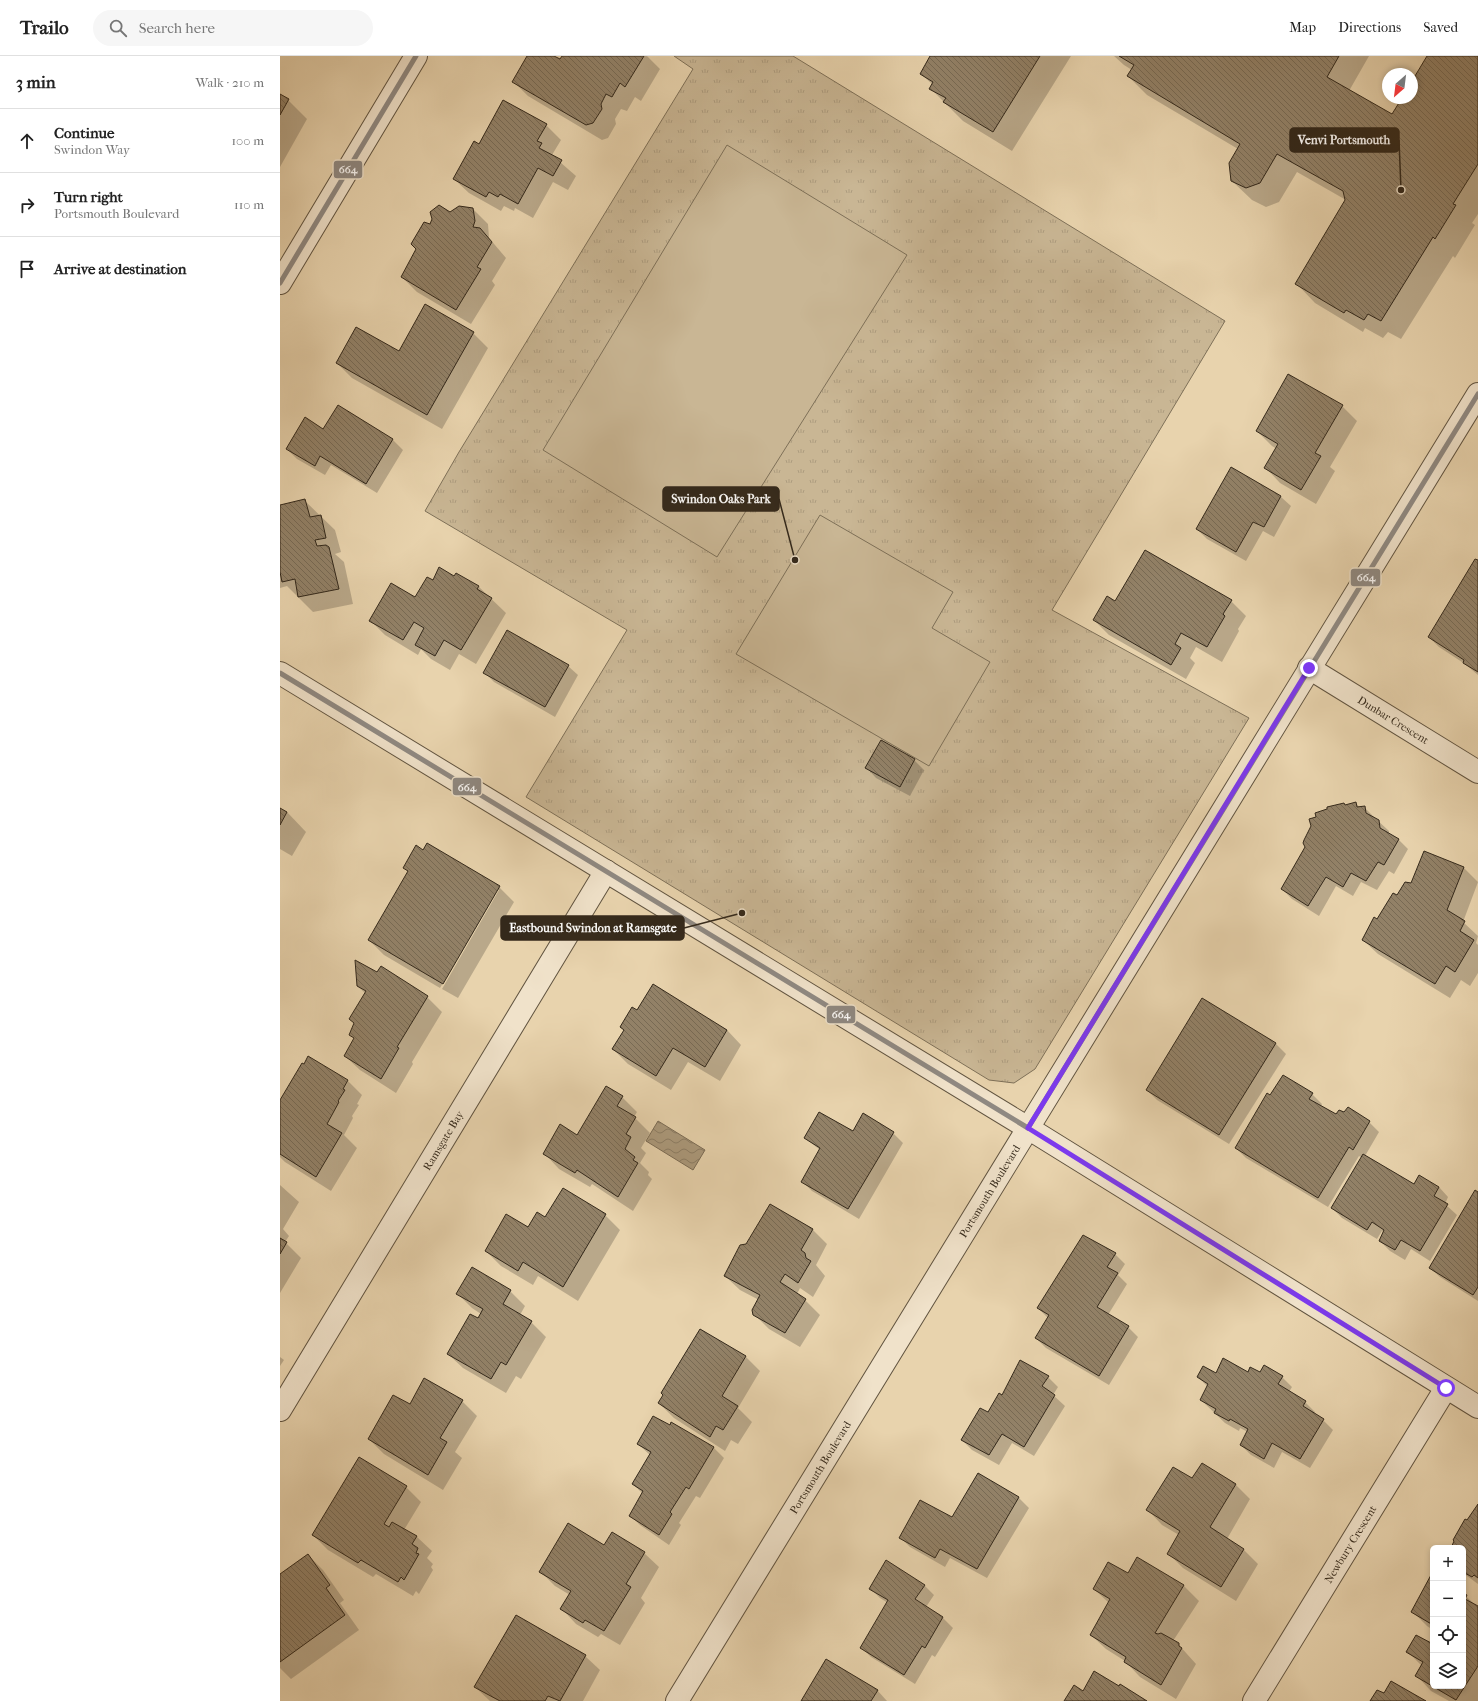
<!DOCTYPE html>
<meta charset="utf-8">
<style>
body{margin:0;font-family:"IM FELL French Canon",serif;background:#f6f6f6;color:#222}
.controls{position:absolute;right:12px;bottom:12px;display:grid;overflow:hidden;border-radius:6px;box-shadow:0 2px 6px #0003}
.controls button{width:36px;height:36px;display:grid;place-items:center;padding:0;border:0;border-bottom:1px solid #e0e0e0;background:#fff;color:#222;font:20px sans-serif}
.compass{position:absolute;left:1102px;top:12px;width:36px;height:36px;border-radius:50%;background:#fff;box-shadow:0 2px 6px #0003;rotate:208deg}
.stop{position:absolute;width:12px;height:12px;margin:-9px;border:3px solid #7c3aed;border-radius:50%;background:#fff}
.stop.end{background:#7c3aed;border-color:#fff;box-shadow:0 1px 4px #0008}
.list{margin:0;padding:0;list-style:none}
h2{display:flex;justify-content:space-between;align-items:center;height:52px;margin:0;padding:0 16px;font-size:17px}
h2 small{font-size:13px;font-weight:400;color:#767676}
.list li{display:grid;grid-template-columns:26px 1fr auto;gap:12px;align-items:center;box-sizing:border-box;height:64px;padding:0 16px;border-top:1px solid #e0e0e0}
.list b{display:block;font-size:15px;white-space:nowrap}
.list p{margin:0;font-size:13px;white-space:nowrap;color:#767676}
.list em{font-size:13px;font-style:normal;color:#767676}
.icon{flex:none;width:22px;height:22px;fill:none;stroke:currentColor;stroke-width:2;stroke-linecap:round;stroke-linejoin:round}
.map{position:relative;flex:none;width:1198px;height:1645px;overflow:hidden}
header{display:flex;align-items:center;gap:24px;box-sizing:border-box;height:56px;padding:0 20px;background:#fff;border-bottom:1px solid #e0e0e0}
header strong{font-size:19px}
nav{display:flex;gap:22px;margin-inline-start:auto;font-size:14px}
.search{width:280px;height:36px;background:#f6f6f6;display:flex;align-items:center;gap:10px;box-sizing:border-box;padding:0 14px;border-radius:22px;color:#767676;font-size:15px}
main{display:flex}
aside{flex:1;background:#fff}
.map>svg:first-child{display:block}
</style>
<header>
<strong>Trailo</strong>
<div class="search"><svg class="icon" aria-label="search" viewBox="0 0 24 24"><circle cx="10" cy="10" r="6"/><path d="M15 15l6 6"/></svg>Search here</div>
<nav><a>Map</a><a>Directions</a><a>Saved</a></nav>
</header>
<main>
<aside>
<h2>3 min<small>Walk · 210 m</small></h2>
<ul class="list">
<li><svg class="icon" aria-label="ahead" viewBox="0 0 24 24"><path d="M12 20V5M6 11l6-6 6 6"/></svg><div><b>Continue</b><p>Swindon Way</p></div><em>100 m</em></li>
<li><svg class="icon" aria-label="right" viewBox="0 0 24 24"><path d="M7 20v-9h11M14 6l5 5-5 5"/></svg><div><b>Turn right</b><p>Portsmouth Boulevard</p></div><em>110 m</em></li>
<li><svg class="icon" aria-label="arrive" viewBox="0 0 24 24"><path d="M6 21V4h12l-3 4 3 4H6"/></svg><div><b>Arrive at destination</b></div></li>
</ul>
</aside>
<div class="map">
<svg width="1198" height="1645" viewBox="0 0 1198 1645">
<defs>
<pattern id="grass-tufts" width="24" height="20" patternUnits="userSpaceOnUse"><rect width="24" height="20" fill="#c9b694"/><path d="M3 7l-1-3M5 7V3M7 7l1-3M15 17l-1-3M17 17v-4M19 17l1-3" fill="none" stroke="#ad9c7f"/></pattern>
<pattern id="water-waves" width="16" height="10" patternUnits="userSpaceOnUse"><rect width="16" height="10" fill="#ab997b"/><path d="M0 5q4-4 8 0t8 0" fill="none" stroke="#8c7d64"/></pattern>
<pattern id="building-back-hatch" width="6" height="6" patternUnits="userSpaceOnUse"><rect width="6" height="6" fill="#928167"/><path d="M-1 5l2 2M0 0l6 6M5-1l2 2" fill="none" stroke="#786a54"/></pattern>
</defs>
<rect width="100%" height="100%" fill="#e8d3ad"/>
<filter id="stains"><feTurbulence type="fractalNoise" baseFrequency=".005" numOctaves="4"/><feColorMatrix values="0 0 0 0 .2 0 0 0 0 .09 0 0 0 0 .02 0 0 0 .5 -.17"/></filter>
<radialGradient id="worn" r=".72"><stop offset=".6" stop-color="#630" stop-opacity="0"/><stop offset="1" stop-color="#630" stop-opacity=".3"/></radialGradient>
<path fill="url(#grass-tufts)" stroke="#7e7058" d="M394,0H513L945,265L772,554L969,662L755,1013L734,1027L709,1024L246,741L347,574L145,455L179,396L413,13Z"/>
<g fill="#c9b694" stroke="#7e7058">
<path d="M447,89L627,199L437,501L263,394Z"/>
<path d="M540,459L673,536L652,572L710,606L649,710L456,598Z"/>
</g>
<path fill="url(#water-waves)" stroke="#7b6c55" d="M378,1065L425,1094L413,1114L366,1085Z"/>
<g fill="#0003">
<path d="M248,0H272L280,5L283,0H367L380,13L361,45L355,41L347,55L341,53L335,63L336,68L328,82L322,84L248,40L233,25Z"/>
<path d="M652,0H791L732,95L683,65L651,33L653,29L641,18Z"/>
<path d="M834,0H1089L1069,35L1112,60L1123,42H1132V27L1148,0H1198V158L1192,167L1195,169L1175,202L1173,200L1121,283L1108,276L1103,282L1085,272L1083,276L1035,247L1016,227L1066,144L1017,116L999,146L986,151L972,144L952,125L958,93L867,39L848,20L852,14L844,9Z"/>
<path d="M0,39L8,44L27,63L0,111Z"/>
<path d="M266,69L281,84L272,99L296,120L288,134L273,126L253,162L235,152L234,155L224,150L221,155L189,137L174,123L199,89Z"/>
<path d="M193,153L208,168L209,182L226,202L212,225L215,229L191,268L137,236L122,221L153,163L170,157Z"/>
<path d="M193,277L208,292L162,373L72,322L57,307L119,296Z"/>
<path d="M1062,350L1077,365L1050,411L1055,415L1036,448L1000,427L986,412L997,393L992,390L977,375Z"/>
<path d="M58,351L113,384L123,394L97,437L51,409L45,419L17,403L7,393L44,374Z"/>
<path d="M951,412L1001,441L1011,450L994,481L983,475L966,505L927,483L917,473Z"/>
<path d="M24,444L55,474L61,496L55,498L64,506L73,548L33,556L7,530L0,532V450Z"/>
<path d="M1198,505V619L1185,608L1159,591L1149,581Z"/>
<path d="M174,521L198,530L226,557L196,608L179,598L170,614L151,603L141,593L138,599L105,579L90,564L135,542L153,526Z"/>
<path d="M951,545L966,560L958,573L959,575L942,606L916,591L910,602L915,607L906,623L829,579L814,564L835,546Z"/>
<path d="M288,610L298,619L275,661L214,626L204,616Z"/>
<path d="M602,686L634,704L644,714L630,740L596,722L587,712Z"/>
<path d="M1076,747L1080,752L1084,751L1095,762L1109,775V778L1118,783L1128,793L1114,818L1109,815L1097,834L1081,826L1073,840L1056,830L1039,860L1012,843L1002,833L1065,750Z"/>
<path d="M0,753L7,756L26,776L12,800L0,793Z"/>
<path d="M144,795L219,831L234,846L178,942L162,933L219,834H217L160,932L104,899L89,884L128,816L124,812Z"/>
<path d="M1184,812L1198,826L1183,866L1198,880L1196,887L1198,889V917L1190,930L1181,924L1170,942L1098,898L1083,884L1117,841L1132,829Z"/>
<path d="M77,930L147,941L162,956L132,1006L133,1008L116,1037L80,1014L65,1000L75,983L70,978L75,968L70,963L85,937Z"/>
<path d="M923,943L996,988L1006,998L949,1088L877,1044L867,1034Z"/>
<path d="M357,955L447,974L461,989L440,1025L408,1006L391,1034L348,1008L333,993Z"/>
<path d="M67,1024L82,1039L77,1048L79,1049L72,1060L73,1062L64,1079L77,1092L51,1135L5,1106L0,1101V1045Z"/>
<path d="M1032,1038L1042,1048L1041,1050L1056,1059L1089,1066L1099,1076L1085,1100L1134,1130L1159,1131L1168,1141L1165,1148L1177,1159L1150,1205L1131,1193L1125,1204L1110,1195L1100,1185L1104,1176L1102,1175L1097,1183L1062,1162L1052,1152L1082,1102L1079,1100L1048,1151L966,1102L956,1092L991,1040Z"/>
<path d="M342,1041L357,1056L354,1061L370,1077L361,1092L366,1097L360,1107L369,1116L368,1119L372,1123L353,1155L312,1128L310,1131L279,1113L265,1098L298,1081Z"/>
<path d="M573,1077H613L623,1087L579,1163L532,1135L522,1125L540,1094L525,1082Z"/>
<path d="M0,1129L19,1146L3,1173L9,1180L5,1186L21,1202L0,1237Z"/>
<path d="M283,1134L325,1159L340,1174L298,1245L258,1220L253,1229L221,1210L206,1195L265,1162Z"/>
<path d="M1198,1137V1245L1160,1221L1150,1212Z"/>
<path d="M533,1174L547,1188L536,1209L545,1220L533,1241L520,1232L517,1238L525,1244L540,1259L520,1291L489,1273L474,1258L479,1244L460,1234L445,1220Z"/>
<path d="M835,1198L845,1208L838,1219L847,1228L828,1259L848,1271L858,1281L829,1329L766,1292L756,1282L768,1262L758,1252Z"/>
<path d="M230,1235L245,1250L240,1259L251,1266L266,1281L241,1323L236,1320L226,1337L183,1312L168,1298L201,1258L192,1252L178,1238Z"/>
<path d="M465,1300L480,1315L458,1352L472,1366L458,1388L451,1384L445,1395L394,1362L379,1347Z"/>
<path d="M0,1301L4,1304L0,1310Z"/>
<path d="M968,1317H981L1002,1321L1012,1331L1009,1336L1025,1346L1035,1356L1034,1358L1043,1364L1053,1374L1030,1412L1002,1396L994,1412L971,1399L961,1389L968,1376L960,1372L959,1375L945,1367L921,1344L928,1331L918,1321L936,1318Z"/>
<path d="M768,1321L778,1331L773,1339L785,1350L754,1400L732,1387L719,1409L692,1394L682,1384L722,1340Z"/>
<path d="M182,1345L197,1360L175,1396L182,1402L163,1434L104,1398L89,1383L130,1349Z"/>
<path d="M392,1367L434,1392L444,1402L420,1442L416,1440L399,1467L401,1469L389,1489L360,1469L350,1459L363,1438L353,1428L370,1399L358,1388L390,1370Z"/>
<path d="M698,1418L739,1442L749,1452L707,1522L670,1502L665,1511L630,1491L620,1481L672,1463Z"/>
<path d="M912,1424L956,1429L970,1443L947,1483L964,1494L978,1508L956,1545L903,1512L888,1497L899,1479L882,1469L868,1454Z"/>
<path d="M126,1431L141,1446L124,1474L137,1481L152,1495L147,1502L153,1508L151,1511L153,1514L139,1538L136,1535L133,1540L96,1518L93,1521L48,1494L33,1479Z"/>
<path d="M1198,1450V1528L1183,1517V1492H1172Z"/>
<path d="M324,1490L364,1497L379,1511L361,1542L365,1547L340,1589L321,1578L318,1581L296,1568L282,1553L290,1539L275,1530L261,1516Z"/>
<path d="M28,1499L43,1514L64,1544L60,1547L79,1574L11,1623L0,1612V1520Z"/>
<path d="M857,1502L904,1530L919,1545L893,1585L898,1588L916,1608L896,1643L860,1621L845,1605L826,1593L811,1579L829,1547L814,1533L848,1519Z"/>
<path d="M1153,1521V1574L1147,1570L1132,1555Z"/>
<path d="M644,1529L654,1539L646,1551L663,1562L673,1572L655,1601L652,1599L635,1628L591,1601L581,1591L608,1547L600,1542L590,1532Z"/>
<path d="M1183,1538L1198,1551V1645H1169L1151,1635L1137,1620L1142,1610L1128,1596L1153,1589V1630H1183Z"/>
<path d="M305,1600L320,1614L303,1645H210L195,1631Z"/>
<path d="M597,1634L607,1645H522Z"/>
</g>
<g fill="url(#building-back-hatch)" stroke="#34291b">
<path d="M247,0H274L280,3L282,0H364L345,31L340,27L332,41L326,38L321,48L322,53L313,67L306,69L232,26Z"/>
<path d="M650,0H760L713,76L663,46L666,42L649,33L653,26L640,18Z"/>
<path d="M839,0H1059L1047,21L1112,58L1122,42H1132V25L1147,0H1198V108L1173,148L1176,149L1155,183L1153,181L1101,265L1088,258L1084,264L1066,254L1064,257L1015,228L1065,144L1063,135L997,98L980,127L966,132L951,125L949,107L960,88L847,20L854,9Z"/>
<path d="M0,38L9,43L0,59Z"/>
<path d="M223,44L267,68L257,85L262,87L259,92L282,104L273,120L258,112L238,148L220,138L218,141L209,136L206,141L173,123L194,85L199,88Z"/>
<path d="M159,149L170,156L179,150L193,152L195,165L193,171L200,172L212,186L197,211L201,213L176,254L121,221L136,193L131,188L144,166L150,168L152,163L150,156Z"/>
<path d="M145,248L194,276L147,359L56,307L76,271L119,295Z"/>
<path d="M1008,318L1063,349L1035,397L1041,400L1021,434L984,412L998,388L976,375Z"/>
<path d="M58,349L113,383L86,428L40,400L35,410L6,393L25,361L43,373Z"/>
<path d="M951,411L1001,440L984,471L973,466L956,496L916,473Z"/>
<path d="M25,443L30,461L41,459L46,482L35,484L37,490L46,489L49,491L59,533L18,541L15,523L2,526L0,516V449Z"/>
<path d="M865,494L952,544L943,558L945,560L927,591L901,577L895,588L901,592L891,609L813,564L827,540L835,545Z"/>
<path d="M1195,503L1198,504V616L1183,607L1184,604L1148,581Z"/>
<path d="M159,511L174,520L176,517L199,530L197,533L212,542L181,594L164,584L155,600L135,589L144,572L134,566L123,584L89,565L111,527L135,541L147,521L153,524Z"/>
<path d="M227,574L289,609L265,651L203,617Z"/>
<path d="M601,684L635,703L620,731L585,712Z"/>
<path d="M1076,746L1077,751L1085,750L1086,757L1099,764L1100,772L1119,783L1104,809L1098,806L1086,825L1071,817L1063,831L1046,821L1028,850L1001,833L1025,791L1023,787L1024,784L1031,770L1029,763L1036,761L1035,757L1047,753V751L1064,747L1065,749Z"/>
<path d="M0,752L7,756L0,769Z"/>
<path d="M147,787L220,830L163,928L88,884L128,815L123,812L136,789L143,794Z"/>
<path d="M1144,795L1184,811L1167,854L1185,865L1180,875L1194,884L1175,916L1166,910L1155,928L1082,884L1094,861L1097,863L1113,837L1117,839L1125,826L1131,827Z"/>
<path d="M75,904L97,916L101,910L148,940L117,991L119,992L101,1023L64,1000L74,982L69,979L74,967L69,963L86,935L77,930Z"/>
<path d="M373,928L447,974L425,1011L393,992L376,1020L332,993L344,974L340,971L352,951L357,954Z"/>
<path d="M922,942L996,987L939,1079L866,1034Z"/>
<path d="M28,1000L68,1024L63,1033L65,1034L58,1045L59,1046L47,1068L62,1077L36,1121L0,1098V1044L22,1007L24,1008Z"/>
<path d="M1003,1019L1033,1037L1029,1043L1056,1058L1059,1054L1064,1056L1068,1051L1090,1065L1073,1094L1069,1091L1038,1142L955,1092L987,1037L990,1039Z"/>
<path d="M326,1030L343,1040L337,1050L356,1061L346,1078L351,1081L345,1093L355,1101L353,1104L358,1107L338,1141L297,1114L295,1117L263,1098L280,1068L297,1079Z"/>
<path d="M539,1056L573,1075L583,1057L614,1076L568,1153L521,1126L540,1092L524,1082Z"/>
<path d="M1083,1098L1134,1128L1139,1119L1159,1131L1154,1140L1168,1148L1140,1195L1121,1184L1115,1194L1099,1185L1104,1174L1092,1166L1087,1174L1051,1152Z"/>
<path d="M283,1132L326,1158L283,1231L243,1206L238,1215L205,1195L226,1158L248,1171L257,1156L265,1161Z"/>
<path d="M1195,1134L1198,1136V1231L1193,1239L1149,1212Z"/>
<path d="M490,1148L533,1173L521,1194L525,1197L526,1202L531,1205L518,1227L505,1218L500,1226L526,1243L505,1277L473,1259L472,1254L480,1239L444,1220L460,1189L466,1188Z"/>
<path d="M803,1179L836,1197L827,1211L838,1217L817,1251L849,1270L819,1320L755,1282L769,1259L757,1252Z"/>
<path d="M0,1182L7,1186L0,1198Z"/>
<path d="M192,1211L231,1234L223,1248L252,1265L226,1309L221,1306L211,1323L167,1298L190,1258L198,1262L203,1253L176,1238Z"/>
<path d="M420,1273L466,1300L442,1340L458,1350L443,1374L436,1370L430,1381L378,1347L383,1339L381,1337Z"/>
<path d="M943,1302L968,1316L970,1311L980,1316L984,1309L1003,1320L998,1328L1026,1345L1023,1350L1044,1363L1020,1403L992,1387L984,1403L960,1389L968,1373L950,1363L949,1365L934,1357L936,1353L920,1344L928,1328L917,1321L923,1310L936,1317Z"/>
<path d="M740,1304L769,1320L762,1330L775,1339L744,1391L722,1378L709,1399L681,1384L700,1352L708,1356L719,1337L722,1339Z"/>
<path d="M144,1322L183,1344L160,1382L167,1386L148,1419L88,1383L113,1339L130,1348Z"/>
<path d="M373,1360L390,1369L391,1366L434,1391L409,1433L406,1431L390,1456L392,1458L379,1479L349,1460L363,1435L352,1428L371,1396L357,1388Z"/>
<path d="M79,1401L127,1430L104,1468L109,1471L112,1466L137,1480L132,1488L138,1492L136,1497L139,1498L124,1524L121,1521L118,1526L81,1504L78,1507L32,1479Z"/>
<path d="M922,1407L956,1428L930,1471L964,1493L941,1531L887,1498L900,1475L866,1454L893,1411L912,1422Z"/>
<path d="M698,1417L739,1441L697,1513L660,1493L655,1502L619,1482L640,1444L672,1461Z"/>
<path d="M1198,1448V1522L1194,1519L1192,1521L1183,1516V1492H1171L1174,1485L1173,1484L1185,1463L1187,1464Z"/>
<path d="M288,1467L324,1489L332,1476L365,1496L346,1528L351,1531L324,1575L305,1564L303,1567L280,1553L291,1535L259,1516Z"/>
<path d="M28,1498L50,1529L46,1532L65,1559L0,1606V1518Z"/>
<path d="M857,1501L904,1529L875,1577L878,1578L881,1577L899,1587V1590L902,1592L881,1629L844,1606L846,1601L810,1579L830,1543L813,1533L828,1506L848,1517Z"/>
<path d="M606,1504L645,1529L635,1543L663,1561L645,1592L642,1590L624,1619L580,1592L608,1544L589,1533Z"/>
<path d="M1151,1519L1153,1520V1569L1131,1556Z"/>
<path d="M1183,1537L1187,1539L1185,1543L1198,1550V1610L1176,1644L1135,1620L1143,1606L1126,1596L1136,1579L1153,1588V1630H1183Z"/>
<path d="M236,1559L306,1599L280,1645L268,1640L265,1645H220L194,1631Z"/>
<path d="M546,1603L598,1634L591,1645H521Z"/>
<path d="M814,1615L839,1630L840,1628L867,1645H784L794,1629L803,1635Z"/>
<path d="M1111,1625L1146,1645H1090L1097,1634L1104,1637Z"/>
</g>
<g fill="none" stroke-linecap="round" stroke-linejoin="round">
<defs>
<g id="minor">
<path d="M0,227L136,0"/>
<path id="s1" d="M1029,612L1198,716"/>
<path d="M0,617L748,1072L1198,1351"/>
<path id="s2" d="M0,1354L326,815"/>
<path id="s3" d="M397,1645L1198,338"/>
<path id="s4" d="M974,1645L1166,1332"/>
</g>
</defs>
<use href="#minor" stroke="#615440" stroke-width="24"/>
<use href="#minor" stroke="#f0e2ca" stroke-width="22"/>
<defs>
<g id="bus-1">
<path d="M0,227L136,0"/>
<path d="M0,617L748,1072"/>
<path d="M748,1072L1198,338"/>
</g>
</defs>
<use href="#bus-1" stroke="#f0e2ca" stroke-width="8"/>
<use href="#bus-1" stroke="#8f8982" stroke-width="5"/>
</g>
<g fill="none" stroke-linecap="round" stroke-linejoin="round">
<path stroke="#7c3aed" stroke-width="5" d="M1029,612L748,1072L1166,1332"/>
</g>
<g text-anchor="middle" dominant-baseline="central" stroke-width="3" stroke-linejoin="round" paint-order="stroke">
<g font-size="11" fill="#34291b" stroke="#f0e2ca">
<text stroke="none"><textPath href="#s1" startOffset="99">Dunbar Crescent</textPath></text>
<text stroke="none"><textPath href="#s2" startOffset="315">Ramsgate Bay</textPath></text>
<text stroke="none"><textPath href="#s3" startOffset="598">Portsmouth Boulevard</textPath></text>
<text stroke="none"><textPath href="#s3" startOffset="274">Portsmouth Boulevard</textPath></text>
<text stroke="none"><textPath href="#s4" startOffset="184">Newbury Crescent</textPath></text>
</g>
</g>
<path fill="none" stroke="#34291b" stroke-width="1.5" d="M1121 134L1119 84M515 504L499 443M462 857L404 872"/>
<g fill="#34291b" stroke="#f0e2ca" stroke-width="1.5">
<circle cx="1121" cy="134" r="4"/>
<circle cx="515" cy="504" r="4"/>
<circle cx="462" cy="857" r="4"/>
</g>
<g fill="#34291b" stroke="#34291b" stroke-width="1.5">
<rect x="1010" y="72" width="109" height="24" rx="4"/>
<rect x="383" y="431" width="116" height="24" rx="4"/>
<rect x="221" y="860" width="183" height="24" rx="4"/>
</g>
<g font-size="12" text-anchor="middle" font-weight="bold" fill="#fff">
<text x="1064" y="88">Venvi Portsmouth</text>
<text x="441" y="447">Swindon Oaks Park</text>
<text x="313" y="876">Eastbound Swindon at Ramsgate</text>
</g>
<g stroke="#f0e2ca" stroke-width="1.5">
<rect x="53" y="104" width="30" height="19" rx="4" fill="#8f8982"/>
<rect x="1070" y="512" width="31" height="19" rx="4" fill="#8f8982"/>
<rect x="172" y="721" width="30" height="19" rx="4" fill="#8f8982"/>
<rect x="546" y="949" width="30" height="19" rx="4" fill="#8f8982"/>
</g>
<g font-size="11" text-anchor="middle" font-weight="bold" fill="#fff">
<text x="68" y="117">664</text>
<text x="1086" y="525">664</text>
<text x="187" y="735">664</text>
<text x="561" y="962">664</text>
</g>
<rect width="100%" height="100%" filter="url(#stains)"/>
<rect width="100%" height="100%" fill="url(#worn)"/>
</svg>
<div class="controls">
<button>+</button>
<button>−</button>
<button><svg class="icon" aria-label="locate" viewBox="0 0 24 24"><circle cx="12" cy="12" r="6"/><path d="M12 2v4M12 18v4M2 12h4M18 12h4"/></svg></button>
<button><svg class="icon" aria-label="layers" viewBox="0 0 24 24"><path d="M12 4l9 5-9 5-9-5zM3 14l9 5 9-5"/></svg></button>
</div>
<svg class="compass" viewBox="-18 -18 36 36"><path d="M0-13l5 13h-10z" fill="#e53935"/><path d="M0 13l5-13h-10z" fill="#767676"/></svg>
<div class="stop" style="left:1166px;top:1332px"></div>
<div class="stop end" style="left:1029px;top:612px"></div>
</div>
</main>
